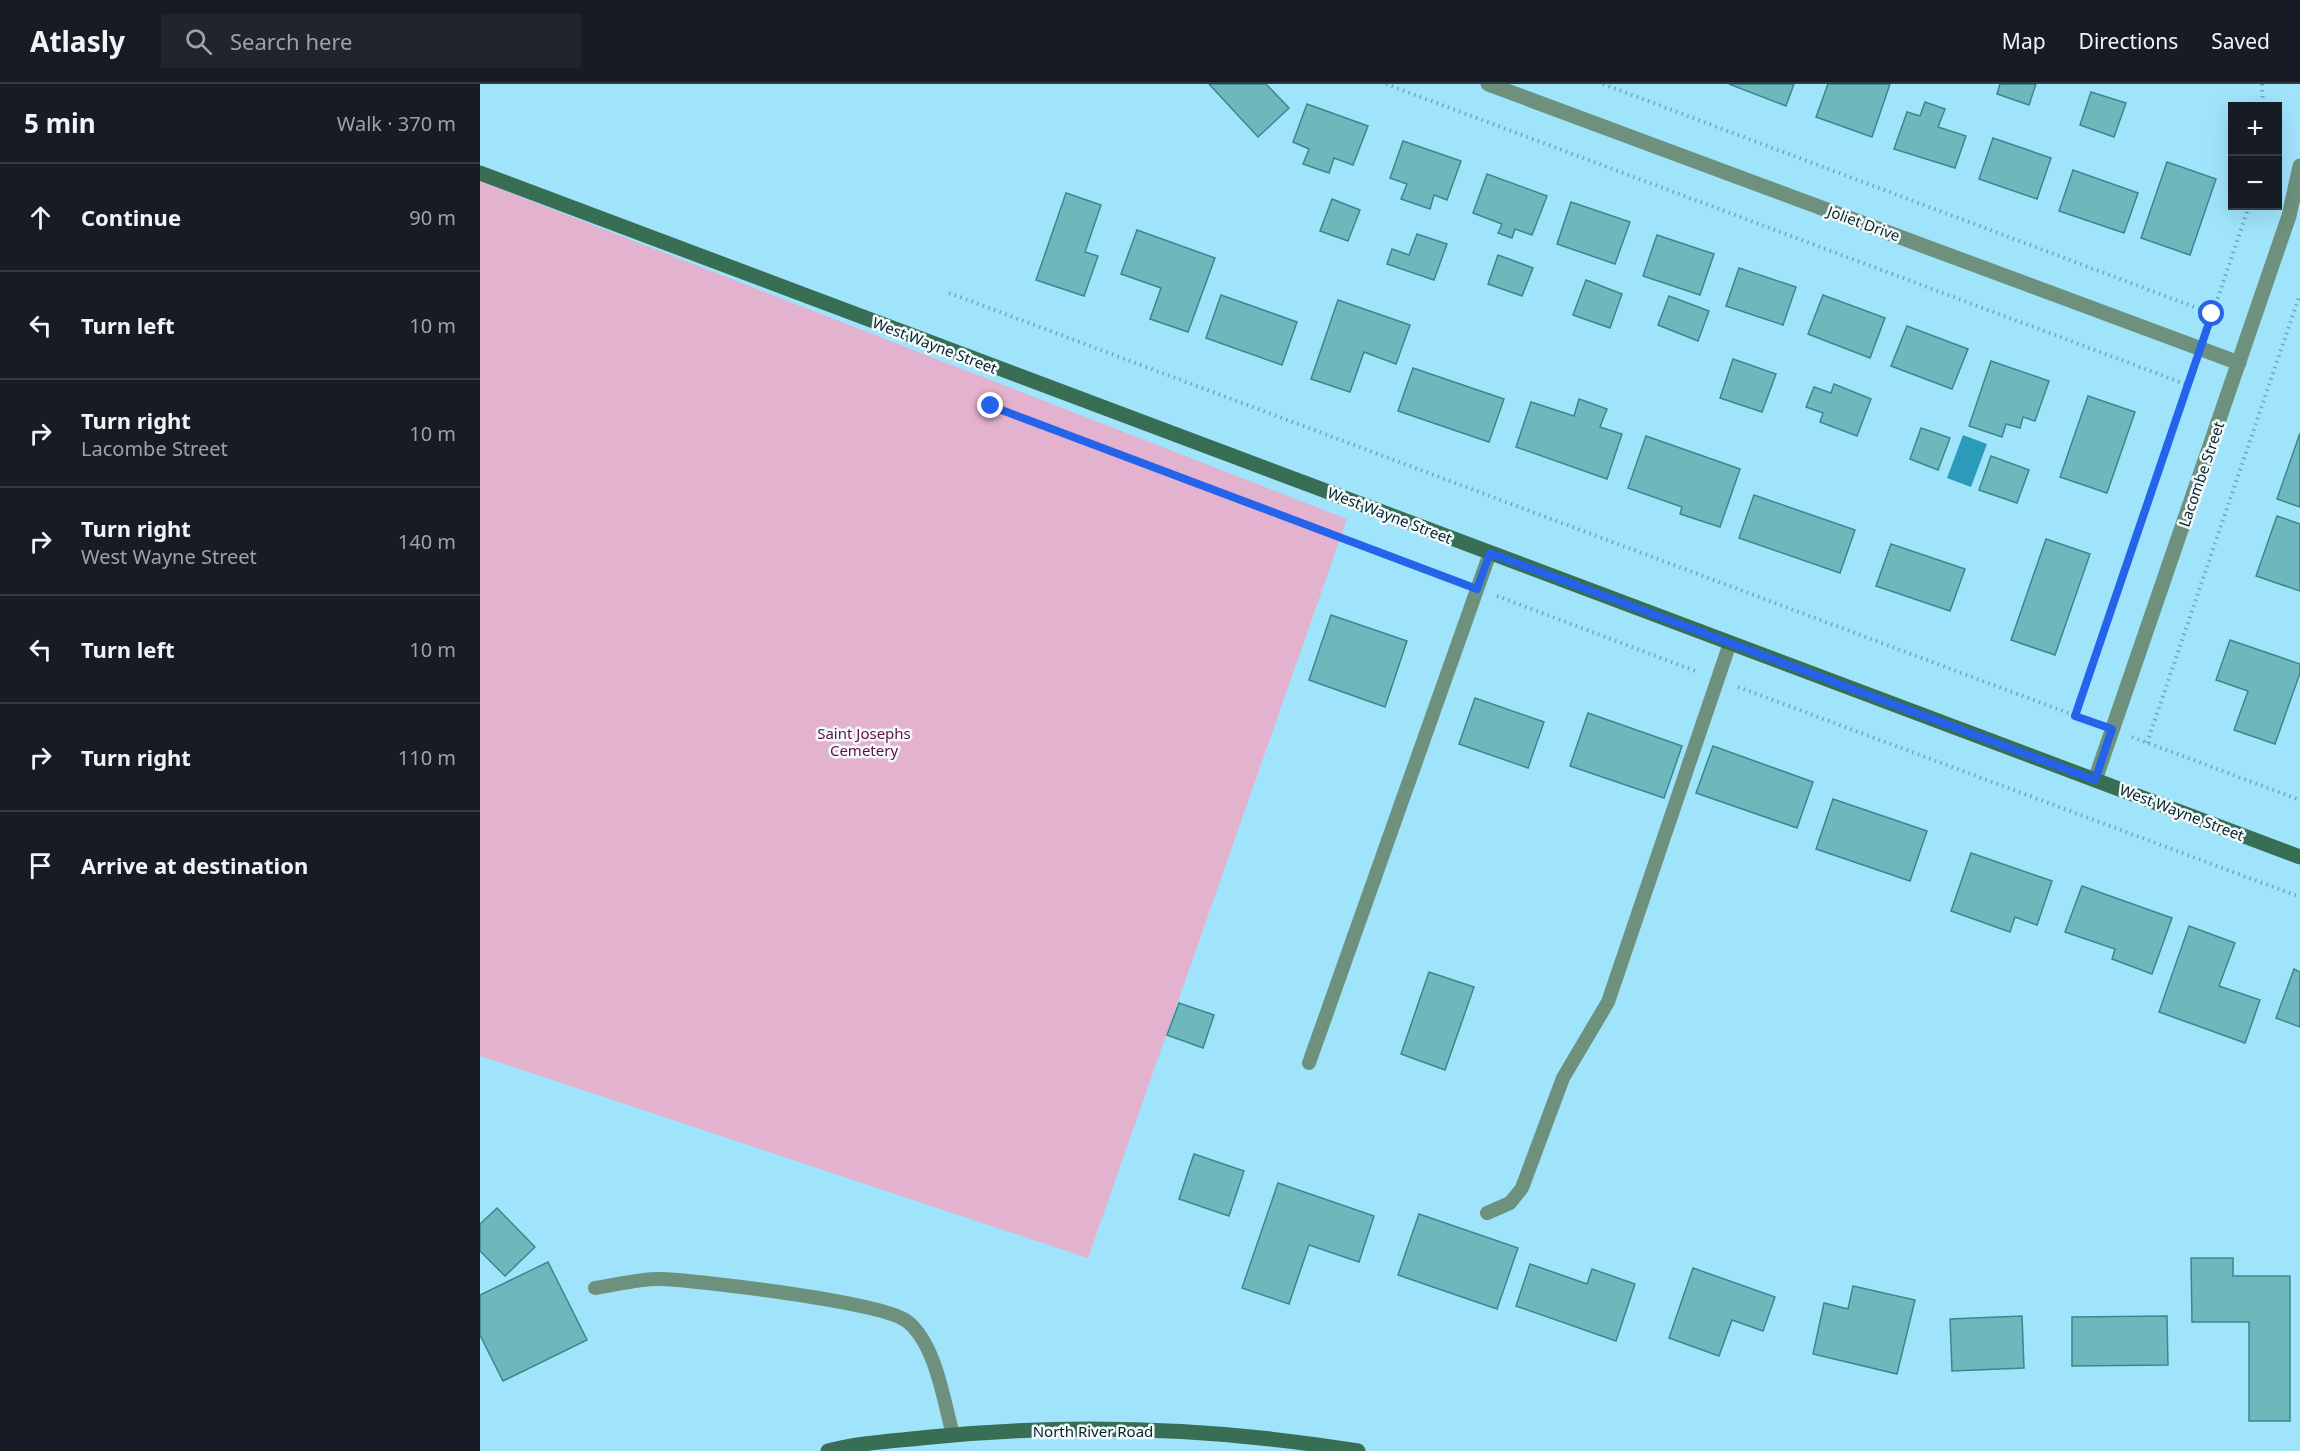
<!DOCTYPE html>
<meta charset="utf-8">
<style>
body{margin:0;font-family:"Noto Sans",sans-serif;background:#20242c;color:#f1f3f6}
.controls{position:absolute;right:18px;top:18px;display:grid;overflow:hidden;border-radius:0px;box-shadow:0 6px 24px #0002}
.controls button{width:54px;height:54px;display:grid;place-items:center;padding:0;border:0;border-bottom:2px solid #363941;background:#171b24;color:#f1f3f6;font:30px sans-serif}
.stop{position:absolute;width:18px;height:18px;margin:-14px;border:4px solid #2563eb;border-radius:50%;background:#fff}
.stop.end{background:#2563eb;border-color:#fff;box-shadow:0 2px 6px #0008}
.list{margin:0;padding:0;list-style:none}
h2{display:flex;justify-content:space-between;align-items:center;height:78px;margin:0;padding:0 24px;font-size:26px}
h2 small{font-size:20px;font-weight:400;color:#9ea1a6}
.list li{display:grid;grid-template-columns:39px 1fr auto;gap:18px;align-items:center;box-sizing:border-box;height:108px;padding:0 24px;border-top:2px solid #363941}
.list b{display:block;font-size:22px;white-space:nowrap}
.list p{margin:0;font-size:20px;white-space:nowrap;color:#9ea1a6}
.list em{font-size:20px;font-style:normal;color:#9ea1a6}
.icon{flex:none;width:33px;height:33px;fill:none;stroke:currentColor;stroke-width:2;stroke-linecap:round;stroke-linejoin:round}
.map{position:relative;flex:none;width:1820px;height:1367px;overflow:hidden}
header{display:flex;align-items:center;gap:36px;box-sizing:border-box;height:84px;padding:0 30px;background:#171b24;border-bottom:2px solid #363941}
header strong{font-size:28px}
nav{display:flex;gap:33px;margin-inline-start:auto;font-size:21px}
.search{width:420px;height:54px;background:#20242c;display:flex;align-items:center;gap:15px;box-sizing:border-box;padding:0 21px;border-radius:0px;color:#9ea1a6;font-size:22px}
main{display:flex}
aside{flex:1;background:#171b24}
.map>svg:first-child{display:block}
</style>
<header>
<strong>Atlasly</strong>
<div class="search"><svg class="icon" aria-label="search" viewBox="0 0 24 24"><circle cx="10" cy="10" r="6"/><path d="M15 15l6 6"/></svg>Search here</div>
<nav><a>Map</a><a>Directions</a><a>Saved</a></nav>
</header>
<main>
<aside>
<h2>5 min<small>Walk · 370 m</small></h2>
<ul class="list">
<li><svg class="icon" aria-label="ahead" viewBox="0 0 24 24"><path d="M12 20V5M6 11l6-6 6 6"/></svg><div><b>Continue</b></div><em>90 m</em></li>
<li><svg class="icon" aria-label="left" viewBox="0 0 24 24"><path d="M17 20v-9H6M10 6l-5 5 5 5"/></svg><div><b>Turn left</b></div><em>10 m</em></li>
<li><svg class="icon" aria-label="right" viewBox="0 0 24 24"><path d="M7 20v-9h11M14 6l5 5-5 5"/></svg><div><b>Turn right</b><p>Lacombe Street</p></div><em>10 m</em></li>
<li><svg class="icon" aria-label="right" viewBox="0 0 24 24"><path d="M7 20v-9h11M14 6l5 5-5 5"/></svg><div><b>Turn right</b><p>West Wayne Street</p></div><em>140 m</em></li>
<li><svg class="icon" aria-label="left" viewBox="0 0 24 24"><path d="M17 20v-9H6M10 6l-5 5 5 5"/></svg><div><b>Turn left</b></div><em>10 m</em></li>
<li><svg class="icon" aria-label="right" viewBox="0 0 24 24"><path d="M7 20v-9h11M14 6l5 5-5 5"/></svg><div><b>Turn right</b></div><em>110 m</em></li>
<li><svg class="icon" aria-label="arrive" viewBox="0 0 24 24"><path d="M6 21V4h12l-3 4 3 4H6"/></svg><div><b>Arrive at destination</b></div></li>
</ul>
</aside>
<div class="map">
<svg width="1820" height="1367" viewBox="0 0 1820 1367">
<rect width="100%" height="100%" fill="#a0e4fb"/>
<path fill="#e2b2cf" d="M0,97L867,435L608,1174L0,972Z"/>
<path fill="#2c9ab9" d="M1483,351L1507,360L1491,403L1467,394Z"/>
<g fill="#6db8bd" stroke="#3b878c" stroke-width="1.5">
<path d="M729,0H786L809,24L778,53Z"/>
<path d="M1249,0H1314L1306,22Z"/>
<path d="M1348,0H1410L1392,53L1336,33Z"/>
<path d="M1520,0H1556L1549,21L1517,10Z"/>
<path d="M1611,8L1646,19L1634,53L1600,41Z"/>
<path d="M1445,18L1465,25L1458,43L1486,52L1475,84L1414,65L1427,28L1440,32Z"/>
<path d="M827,20L888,42L873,81L854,74L849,89L823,80L829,65L813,58Z"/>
<path d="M1513,54L1571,74L1557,115L1499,95Z"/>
<path d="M923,57L981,77L967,116L954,111L950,125L921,115L927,100L910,94Z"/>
<path d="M1687,78L1736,95L1710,171L1661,154Z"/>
<path d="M1593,86L1658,109L1644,149L1579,127Z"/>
<path d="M1007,90L1067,112L1052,151L1035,145L1032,154L1018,149L1022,140L993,129Z"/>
<path d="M586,109L621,121L605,168L618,172L604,212L556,196Z"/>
<path d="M852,115L880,126L868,157L840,147Z"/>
<path d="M1091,118L1150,138L1135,180L1077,160Z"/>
<path d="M657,146L735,174L708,248L670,235L681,204L641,190Z"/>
<path d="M937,150L967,160L954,196L907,180L912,165L929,171Z"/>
<path d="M1177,151L1234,170L1220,211L1163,192Z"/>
<path d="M1018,171L1053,184L1042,212L1008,200Z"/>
<path d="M1259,184L1316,203L1303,241L1246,222Z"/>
<path d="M1106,196L1142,210L1130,244L1093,231Z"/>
<path d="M741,211L817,238L802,281L726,254Z"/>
<path d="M1343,211L1405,234L1390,274L1328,250Z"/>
<path d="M1189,212L1229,227L1218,257L1178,241Z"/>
<path d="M858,216L930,241L916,280L884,268L870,308L831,295Z"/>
<path d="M1427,242L1488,265L1472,305L1411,282Z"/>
<path d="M1253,275L1296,290L1282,328L1240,314Z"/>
<path d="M1511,277L1569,297L1555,337L1543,333L1540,344L1526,340L1522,353L1489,342Z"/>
<path d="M933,284L1024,315L1009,358L918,327Z"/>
<path d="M1354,300L1391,315L1377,352L1340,338L1343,329L1326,323L1334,303L1351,309Z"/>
<path d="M1608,312L1655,328L1627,409L1580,393Z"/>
<path d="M1099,315L1127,325L1120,343L1142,350L1127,395L1036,363L1051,318L1094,332Z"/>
<path d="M1441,344L1470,354L1458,386L1430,375Z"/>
<path d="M1820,349V423L1797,415Z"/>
<path d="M1166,352L1260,385L1240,443L1200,430L1202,423L1148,404Z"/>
<path d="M1511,372L1549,386L1537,419L1499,406Z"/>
<path d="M1274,411L1375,446L1360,489L1259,454Z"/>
<path d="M1797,432L1820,440V507L1776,492Z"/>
<path d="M1566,455L1610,470L1575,571L1531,556Z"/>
<path d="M1411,460L1485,485L1470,527L1396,502Z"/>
<path d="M851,531L927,557L905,623L829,596Z"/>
<path d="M1750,556L1820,580V589L1795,660L1754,646L1768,607L1736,596Z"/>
<path d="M995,614L1064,638L1048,684L979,660Z"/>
<path d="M1108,629L1202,662L1184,714L1090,682Z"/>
<path d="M1233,662L1333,698L1317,744L1216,709Z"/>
<path d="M1353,715L1447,747L1430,797L1336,765Z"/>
<path d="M1491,769L1572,797L1557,841L1535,833L1530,848L1471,827Z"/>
<path d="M1602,802L1692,834L1672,890L1632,875L1635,865L1585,848Z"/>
<path d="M1709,842L1755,859L1739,902L1780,916L1765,959L1679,928Z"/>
<path d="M1814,885L1820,888V943L1796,934Z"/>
<path d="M949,888L994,903L965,986L921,970Z"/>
<path d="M699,919L734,931L723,964L687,951Z"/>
<path d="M714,1070L764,1087L749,1132L699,1115Z"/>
<path d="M798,1099L894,1132L879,1178L829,1161L809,1220L762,1204Z"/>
<path d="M17,1124L55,1163L25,1192L0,1167V1140Z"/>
<path d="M939,1130L1038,1164L1017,1225L918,1191Z"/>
<path d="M1711,1174H1753V1192H1810V1337H1769V1238H1712Z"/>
<path d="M68,1178L107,1256L23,1297L0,1251V1211Z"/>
<path d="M1050,1180L1107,1200L1112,1185L1155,1200L1136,1257L1036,1222Z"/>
<path d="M1213,1184L1295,1213L1283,1247L1252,1236L1239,1272L1189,1254Z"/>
<path d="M1373,1202L1435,1216L1417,1290L1333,1270L1344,1219L1368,1225Z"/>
<path d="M1542,1232L1544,1284L1472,1287L1470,1235Z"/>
<path d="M1687,1232L1688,1281L1592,1282V1233Z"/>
</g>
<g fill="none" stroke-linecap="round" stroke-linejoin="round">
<g stroke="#70a7ba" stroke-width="4" stroke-dasharray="1.5 4.5" stroke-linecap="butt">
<path d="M906,0L1708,301"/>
<path d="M1123,0L1733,230"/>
<path d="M1782,0L1783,22"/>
<path d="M469,209L1612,638"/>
<path d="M1728,243L1769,122"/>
<path d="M511,322L976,497"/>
<path d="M1017,512L1218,588"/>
<path d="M1258,603L1820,813"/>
<path d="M1595,632L1713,287"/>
<path d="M1652,653L1820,716"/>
<path d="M1667,659L1820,210"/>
</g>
<g stroke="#6e917e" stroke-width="14">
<path d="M829,979L1010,469"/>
<path d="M1007,1129L1030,1119L1042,1104L1083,994L1128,918L1250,559"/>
<path d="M115,1204C136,1201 161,1194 182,1195C221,1197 405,1218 428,1238C456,1261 464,1318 473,1351"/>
</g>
<g stroke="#6e917e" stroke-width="15">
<path d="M1008,0L1759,279"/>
<path d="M1615,696L1809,132L1820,82"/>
</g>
<g stroke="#386e54" stroke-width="15">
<path d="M0,89L1820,773"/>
<path d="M348,1367C381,1358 417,1357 451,1353C592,1339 738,1344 878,1367"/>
</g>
</g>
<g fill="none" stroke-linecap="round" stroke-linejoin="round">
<path stroke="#2563eb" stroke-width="8" d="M511,322L997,505L1010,469L1615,696L1632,645L1595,632L1732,230"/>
</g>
<g text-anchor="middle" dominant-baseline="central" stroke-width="5" stroke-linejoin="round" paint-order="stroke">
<g font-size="15" fill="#05222a" stroke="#f4fafc">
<text transform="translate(1384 139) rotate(20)">Joliet Drive</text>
<text transform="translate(455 261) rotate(21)">West Wayne Street</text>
<text transform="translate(1721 390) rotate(-71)">Lacombe Street</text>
<text transform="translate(910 431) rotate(21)">West Wayne Street</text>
<text transform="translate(1702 728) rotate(21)">West Wayne Street</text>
<text x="613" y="1347">North River Road</text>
</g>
<g font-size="15" fill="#630c4c" stroke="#f4fafc">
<text x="384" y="649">Saint Josephs<tspan x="384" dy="17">Cemetery</tspan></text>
</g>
</g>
</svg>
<div class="controls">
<button>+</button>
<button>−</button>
</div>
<div class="stop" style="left:1732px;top:230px"></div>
<div class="stop end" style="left:511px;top:322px"></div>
</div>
</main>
